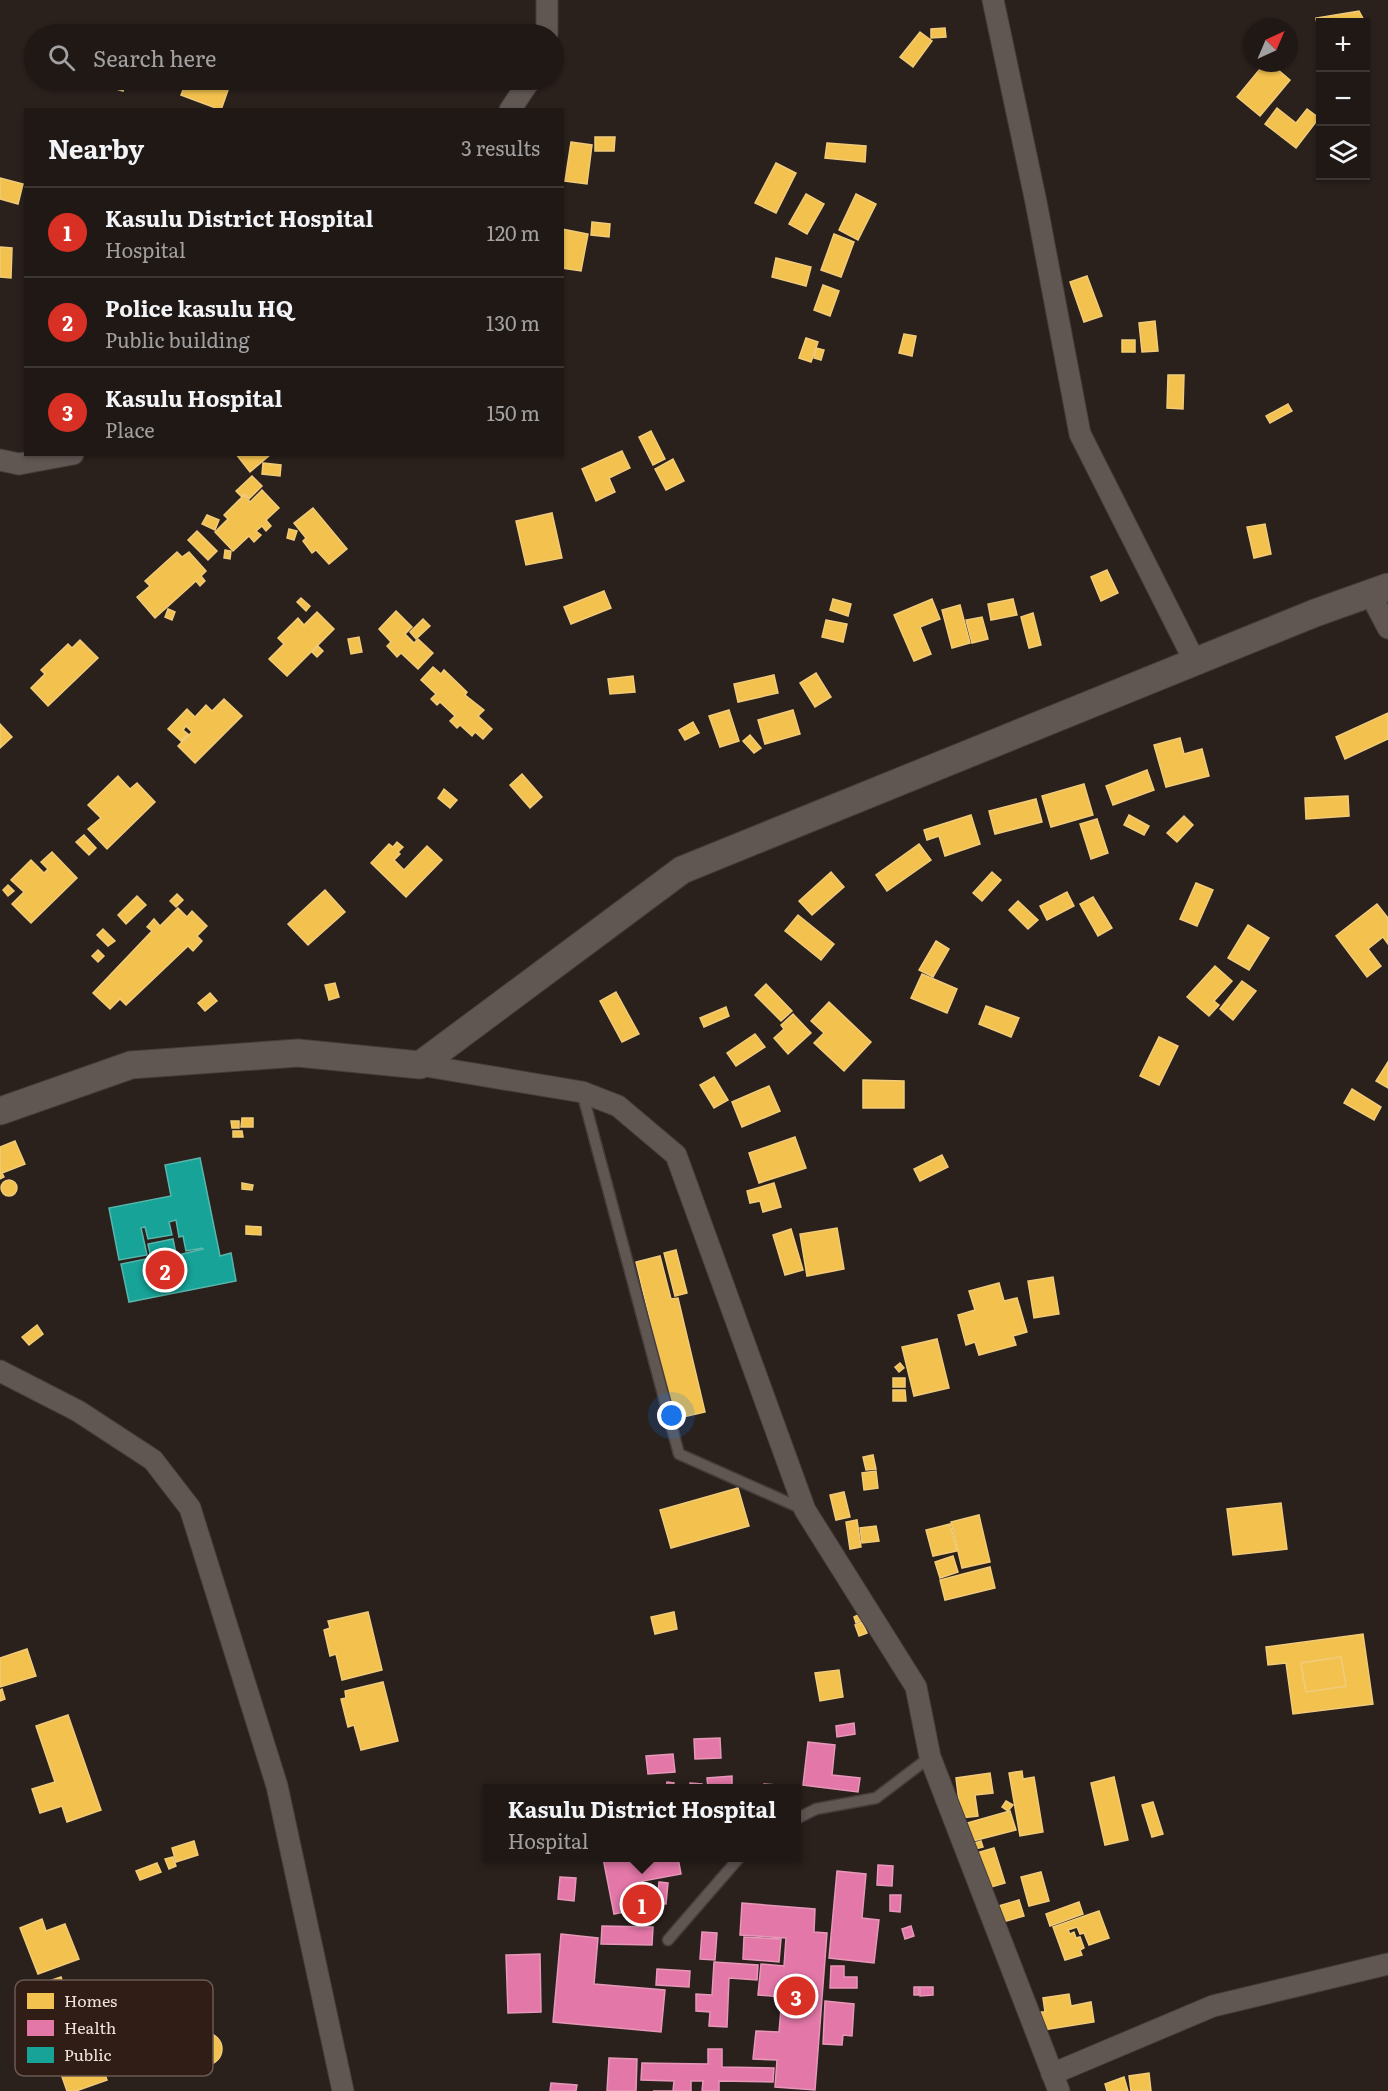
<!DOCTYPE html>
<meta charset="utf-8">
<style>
body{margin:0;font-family:Literata,serif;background:#2d2522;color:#f1f3f6}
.controls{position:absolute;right:18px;top:18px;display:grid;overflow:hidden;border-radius:0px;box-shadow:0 2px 4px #0004}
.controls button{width:54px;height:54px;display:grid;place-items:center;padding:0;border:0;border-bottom:2px solid #3d3734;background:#201815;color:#f1f3f6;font:30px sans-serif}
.compass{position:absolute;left:1244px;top:18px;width:54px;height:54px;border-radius:50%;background:#201815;box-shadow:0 2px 4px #0004;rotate:44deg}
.you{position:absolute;left:672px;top:1416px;width:21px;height:21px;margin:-15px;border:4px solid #fff;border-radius:50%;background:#1a73e8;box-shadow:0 0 0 9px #1a73e833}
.badge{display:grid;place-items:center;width:39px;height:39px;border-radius:50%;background:#d93025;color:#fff;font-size:20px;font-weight:700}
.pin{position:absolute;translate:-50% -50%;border:3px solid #fff;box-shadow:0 2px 6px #0006}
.popup{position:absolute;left:483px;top:1784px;width:318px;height:78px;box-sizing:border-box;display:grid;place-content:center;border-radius:0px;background:#201815;filter:drop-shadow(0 2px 4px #0005);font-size:20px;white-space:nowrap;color:#a2a0a0}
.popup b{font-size:22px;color:#f1f3f6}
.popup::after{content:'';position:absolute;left:50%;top:100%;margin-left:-12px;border:12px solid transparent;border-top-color:#201815}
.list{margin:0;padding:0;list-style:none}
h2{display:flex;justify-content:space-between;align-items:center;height:78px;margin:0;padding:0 24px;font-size:26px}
h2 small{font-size:20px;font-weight:400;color:#a2a0a0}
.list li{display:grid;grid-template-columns:39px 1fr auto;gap:18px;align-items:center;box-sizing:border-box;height:90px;padding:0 24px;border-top:2px solid #3d3734}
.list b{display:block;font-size:22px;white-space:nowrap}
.list p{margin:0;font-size:20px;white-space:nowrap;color:#a2a0a0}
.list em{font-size:20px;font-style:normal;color:#a2a0a0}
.icon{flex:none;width:33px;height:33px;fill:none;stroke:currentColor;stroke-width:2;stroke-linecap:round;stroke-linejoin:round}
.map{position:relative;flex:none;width:1388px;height:2091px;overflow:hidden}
.search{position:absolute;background:#201815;box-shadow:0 2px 4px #0004;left:24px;top:24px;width:540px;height:66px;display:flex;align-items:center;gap:15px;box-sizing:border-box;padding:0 21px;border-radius:33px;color:#a2a0a0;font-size:22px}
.panel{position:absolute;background:#201815;box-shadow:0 2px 4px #0004;left:24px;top:108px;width:540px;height:348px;border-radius:0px}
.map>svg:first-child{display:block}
</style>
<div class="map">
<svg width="1388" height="2091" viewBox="0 0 1388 2091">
<rect width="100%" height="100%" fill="#2a201c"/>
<g fill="#f2c14e" stroke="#f1cb79" stroke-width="1.5" fill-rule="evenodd">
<path d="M1359,11L1365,22H1320V40L1316,18Z"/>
<path d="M945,28L946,37L931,38V29Z"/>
<path d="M920,32L932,41L913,67L900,57Z"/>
<path d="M1265,63H1270L1290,80L1260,116L1237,97Z"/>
<path d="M105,80H127L123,91L103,85Z"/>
<path d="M187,80H198L228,90L221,110L181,95Z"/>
<path d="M1277,108L1296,123L1307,109L1319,118L1296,148L1265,124Z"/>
<path d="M595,137H615L614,151H595Z"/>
<path d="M571,142L592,145L587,184L565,181Z"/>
<path d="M827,143L866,146L865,162L825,158Z"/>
<path d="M776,163L796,173L776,213L755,203Z"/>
<path d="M0,178L23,184L18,204L0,199Z"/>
<path d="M806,194L824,204L807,234L789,224Z"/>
<path d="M856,194L876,204L858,240L839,230Z"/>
<path d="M592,222L610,224L609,237L591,235Z"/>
<path d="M562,229L588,234L581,271L562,268Z"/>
<path d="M834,234L854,242L841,277L821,270Z"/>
<path d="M0,247L12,248L11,278L0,277Z"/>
<path d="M776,258L811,267L806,286L772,277Z"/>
<path d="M1087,276L1102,316L1084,322L1070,282Z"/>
<path d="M823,285L839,291L830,316L814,310Z"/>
<path d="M1155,321L1158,351L1142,352L1139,323Z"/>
<path d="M904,334L916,336L912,356L899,353Z"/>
<path d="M806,338L818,342L811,362L799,358Z"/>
<rect x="1122" y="340" width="13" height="12"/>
<path d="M816,348L824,350L821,360L814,358Z"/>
<path d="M1168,375H1184L1183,409L1167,408Z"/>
<path d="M1288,404L1292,411L1270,423L1266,416Z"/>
<path d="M651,431L665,459L653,465L639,437Z"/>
<path d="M622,451L630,468L609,478L615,492L596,501L582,469Z"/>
<path d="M236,454H271L250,472Z"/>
<path d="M673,459L684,481L666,490L655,469Z"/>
<path d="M263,463L281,465L280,476L262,474Z"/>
<path d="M252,476L262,486L249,499L244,494L242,497L236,491Z"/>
<path d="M262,490L279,508L266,520L271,526L266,531L262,526L256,531L261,535L254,542L249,536L233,551L215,532L228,519L224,515L244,495L250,502Z"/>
<path d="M313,508L347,549L329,564L316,550L312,553L303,541L306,538L294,523Z"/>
<path d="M552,513L562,558L526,565L516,521Z"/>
<path d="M207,515L219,520L215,530L202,524Z"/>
<path d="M1265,524L1271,554L1254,558L1247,527Z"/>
<path d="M289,529L297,531L294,540L287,538Z"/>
<path d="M197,531L217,551L208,560L188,540Z"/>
<path d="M225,550L231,551L230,559L224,558Z"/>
<path d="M177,552L182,557L189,552L206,571L201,576L205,581L200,586L196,581L155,618L137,597L150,586L145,581Z"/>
<path d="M1107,570L1118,593L1101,601L1091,577Z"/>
<path d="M604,591L611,608L571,624L564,607Z"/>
<path d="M301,598L310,606L306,611L297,602Z"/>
<path d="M833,599L851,604L848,616L830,610Z"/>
<path d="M932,599L940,619L920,627L931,654L914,661L894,615Z"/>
<path d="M1013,599L1017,615L991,620L988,604Z"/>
<path d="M960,605L970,643L952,648L942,610Z"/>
<path d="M168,609L175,612L172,620L165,617Z"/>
<path d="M396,611L412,627L405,634L414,643L418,639L433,653L418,669L401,653L397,657L387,646L391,642L379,629Z"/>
<path d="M317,612L334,629L287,676L269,659L284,644L278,638L298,618L304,625Z"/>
<path d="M1033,613L1041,645L1029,648L1021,617Z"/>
<path d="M982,617L988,639L972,643L966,620Z"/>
<path d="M423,619L430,626L416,639L410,632Z"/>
<path d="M826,620L847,624L843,642L822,637Z"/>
<path d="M359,637L362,652L351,654L348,639Z"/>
<path d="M80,640L98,658L48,706L31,688L45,674L41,670L68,644L72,648Z"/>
<path d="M318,646L323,651L317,657L312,652Z"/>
<path d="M433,667L441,674L444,670L467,692L465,695L484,710L478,716L492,729L483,739L475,732L472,736L460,725L457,728L450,721L455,716L440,702L437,705L431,699L436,694L421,680Z"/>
<path d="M816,673L831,697L815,707L800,683Z"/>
<path d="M774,675L778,693L738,702L734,684Z"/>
<path d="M633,676L635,692L610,694L608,679Z"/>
<path d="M224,699L242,716L195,763L178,746L192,732L186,726L183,730L188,734L181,741L168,729L187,709L195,717L206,705L212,711Z"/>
<path d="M729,710L739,741L720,747L709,716Z"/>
<path d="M793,710L800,734L765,744L758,720Z"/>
<path d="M1388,713V739L1345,759L1336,737Z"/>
<path d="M693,722L699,733L685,740L679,730Z"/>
<path d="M0,724L12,737L0,748Z"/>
<path d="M750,735L761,748L754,753L743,741Z"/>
<path d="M1180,738L1184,754L1202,749L1209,776L1166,787L1154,745Z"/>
<path d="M1147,770L1154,790L1113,805L1106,786Z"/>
<path d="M522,774L542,797L530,808L510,785Z"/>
<path d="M118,776L130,789L137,783L155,802L107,849L88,829L101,818L88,805Z"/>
<path d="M1084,784L1093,815L1051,827L1042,796Z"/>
<path d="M444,789L457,800L450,808L438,798Z"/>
<path d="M1348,796L1349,816L1306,819L1305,798Z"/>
<path d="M1036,799L1042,822L995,834L989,811Z"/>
<path d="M971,815L980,844L945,856L939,836L927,840L924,830Z"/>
<path d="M1129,815L1149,826L1144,835L1124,825Z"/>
<path d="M1184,816L1193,825L1177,842L1167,833Z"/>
<path d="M1097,819L1108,853L1091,859L1080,824Z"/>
<path d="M84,835L96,848L89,855L76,842Z"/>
<path d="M397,842L403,847L398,852L400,854L394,860L404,870L427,846L442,860L406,897L371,863L389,844L393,847Z"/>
<path d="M919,844L931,860L887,891L876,875Z"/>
<path d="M52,852L77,878L31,923L12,904L24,892L11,880L31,860L44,873L48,869L41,862Z"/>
<path d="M831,872L844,887L812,915L799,901Z"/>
<path d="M992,872L1001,880L982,901L973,893Z"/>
<path d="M1196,883L1213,890L1197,926L1180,919Z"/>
<path d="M8,885L14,891L8,896L3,890Z"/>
<path d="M325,890L345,912L308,945L288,924Z"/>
<path d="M1067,892L1074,906L1047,920L1040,906Z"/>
<path d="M177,894L183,900L176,907L170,901Z"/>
<path d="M137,896L146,905L126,924L118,915Z"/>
<path d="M1093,897L1112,928L1098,936L1080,904Z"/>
<path d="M1018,901L1038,920L1028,929L1009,910Z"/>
<path d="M1377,904L1388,918V944L1383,937L1368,949L1381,966L1367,977L1336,936Z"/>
<path d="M178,908L187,917L192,911L207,926L197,936L202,941L193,951L188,946L126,1005L120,999L110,1009L93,993L152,931L147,927L154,919L160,926Z"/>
<path d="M798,915L834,944L821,960L785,931Z"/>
<path d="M1248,925L1269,938L1249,970L1228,958Z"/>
<path d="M103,929L115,941L108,946L97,935Z"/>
<path d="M936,941L949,949L933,977L919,970Z"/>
<path d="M98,950L104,956L98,962L92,956Z"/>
<path d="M1215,966L1232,981L1214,1001L1219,1005L1209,1016L1187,997Z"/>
<path d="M922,974L957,989L947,1013L911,998Z"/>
<path d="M1242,981L1256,991L1233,1020L1220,1009Z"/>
<path d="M335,983L339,997L329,1000L325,985Z"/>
<path d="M766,984L792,1011L781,1021L755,995Z"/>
<path d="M616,992L639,1034L622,1042L600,1001Z"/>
<path d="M210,993L217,1001L205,1011L198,1003Z"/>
<path d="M829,1002L871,1042L844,1071L814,1043L824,1033L811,1021Z"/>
<path d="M986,1006L1019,1018L1011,1037L979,1024Z"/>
<path d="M726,1007L729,1016L704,1027L700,1018Z"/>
<path d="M793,1014L811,1033L788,1054L774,1038L784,1029L781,1025Z"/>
<path d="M755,1034L765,1047L736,1066L727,1053Z"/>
<path d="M1159,1037L1178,1046L1159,1085L1140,1076Z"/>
<path d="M1388,1062V1088L1376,1081Z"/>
<path d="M714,1077L728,1100L714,1108L700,1085Z"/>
<path d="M863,1080L904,1081V1108H863Z"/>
<path d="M769,1086L780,1111L742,1127L732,1102Z"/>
<path d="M1352,1089L1381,1107L1374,1120L1344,1103Z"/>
<path d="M242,1118H253V1127H241Z"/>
<path d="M231,1121H239V1128H232Z"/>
<path d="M233,1131H242L243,1137H233Z"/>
<path d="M795,1137L806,1168L759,1183L749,1153Z"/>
<path d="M15,1141L25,1164L2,1173L4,1177L0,1179V1147Z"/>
<path d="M942,1155L948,1167L920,1181L914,1169Z"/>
<circle cx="9" cy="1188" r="8"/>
<path d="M242,1183L253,1185L252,1190L242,1189Z"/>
<path d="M774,1183L781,1207L763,1212L760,1201L750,1203L747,1191Z"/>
<path d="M246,1226L261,1227V1235L246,1234Z"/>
<path d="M837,1228L844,1269L807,1276L800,1234Z"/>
<path d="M791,1229L803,1270L785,1275L773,1235Z"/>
<path d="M676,1250L687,1293L675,1296L664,1253Z"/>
<path d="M660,1256L671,1299L678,1298L705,1412L674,1419L636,1262Z"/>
<path d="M1053,1277L1059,1314L1034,1318L1028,1281Z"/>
<path d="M999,1283L1004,1301L1017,1298L1027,1332L1013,1336L1016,1345L979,1355L975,1342L966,1345L958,1315L975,1310L969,1291Z"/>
<path d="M37,1325L43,1334L29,1345L22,1337Z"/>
<path d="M937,1339L949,1388L914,1396L902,1347Z"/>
<path d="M900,1363L904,1368L899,1372L895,1367Z"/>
<rect x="893" y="1378" width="12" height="9"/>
<path d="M893,1390H905L906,1401H893Z"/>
<path d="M873,1455L876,1469L866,1470L863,1457Z"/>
<path d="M876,1471L878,1488L864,1490L862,1473Z"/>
<path d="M738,1488L749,1526L671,1548L660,1510Z"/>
<path d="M844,1492L850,1517L836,1520L830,1495Z"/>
<path d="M1281,1503L1287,1549L1233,1555L1227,1509Z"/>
<path d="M979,1515L990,1562L962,1568L951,1522Z"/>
<path d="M857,1520L861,1547L850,1549L846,1522Z"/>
<path d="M950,1524L957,1551L933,1556L926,1530Z"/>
<path d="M876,1526L879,1541L862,1543L860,1528Z"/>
<path d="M953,1556L958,1572L940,1578L935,1562Z"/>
<path d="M990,1567L995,1588L945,1600L940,1580Z"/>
<path d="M368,1612L382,1670L342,1680L336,1654L330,1656L324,1630L330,1628L328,1621Z"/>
<path d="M674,1612L677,1629L655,1634L651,1617Z"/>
<path d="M860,1614L862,1620L856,1623L854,1617Z"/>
<path d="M862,1622L867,1633L859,1636L855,1625Z"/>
<path d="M1363,1634L1373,1704L1293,1714L1286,1663L1268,1665L1266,1647ZM1341,1657L1346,1686L1306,1692L1301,1663Z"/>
<path d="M27,1649L36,1676L0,1687V1658Z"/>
<path d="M1341,1657L1346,1686L1306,1692L1301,1663Z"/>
<path d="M839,1670L843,1697L820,1701L815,1673Z"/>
<path d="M383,1682L398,1741L361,1750L354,1725L348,1727L341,1699L346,1698L345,1691Z"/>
<path d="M2,1689L5,1699L0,1701V1690Z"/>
<path d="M68,1715L101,1810L67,1822L62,1806L40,1813L32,1789L55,1782L36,1726Z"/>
<path d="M1022,1771L1023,1779L1034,1777L1043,1832L1020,1836L1009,1773Z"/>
<path d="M990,1773L993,1793L975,1795L978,1816L961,1818L956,1778Z"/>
<path d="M1114,1777L1128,1840L1105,1845L1091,1783Z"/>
<path d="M1006,1801L1013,1805L1008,1811L1002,1807Z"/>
<path d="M1153,1802L1163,1834L1152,1837L1142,1805Z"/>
<path d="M1010,1811L1016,1830L965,1843L960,1825Z"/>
<path d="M194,1841L198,1855L176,1862L172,1848Z"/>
<path d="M981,1841L983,1847L967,1851L965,1846Z"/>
<path d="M994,1848L1005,1883L984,1889L973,1854Z"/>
<path d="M173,1857L176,1866L169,1869L165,1859Z"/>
<path d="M157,1863L161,1872L140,1880L136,1871Z"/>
<path d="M1041,1872L1049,1901L1029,1906L1021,1877Z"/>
<path d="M1019,1900L1024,1916L999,1923L995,1907Z"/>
<path d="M1079,1902L1083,1914L1050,1926L1046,1914Z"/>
<path d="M1099,1911L1109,1938L1089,1945L1084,1933L1080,1934L1077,1927L1068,1930L1070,1934L1074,1932L1076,1938L1080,1937L1084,1948L1080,1950L1082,1955L1065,1960L1053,1927Z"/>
<path d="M42,1919L46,1931L65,1924L79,1959L38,1974L20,1928Z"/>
<path d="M61,1977L69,2001L47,2007L40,1984Z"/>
<path d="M1069,1994L1071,2006L1091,2002L1094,2022L1044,2030L1041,2012H1045L1043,1998Z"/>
<circle cx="206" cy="2049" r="16"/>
<path d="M80,2042L84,2052L96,2048L107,2080L76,2091H67L53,2051Z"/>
<path d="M1149,2073L1151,2091H1131L1129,2076Z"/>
<path d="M1124,2077L1128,2091H1107L1105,2084Z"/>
</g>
<g fill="#e377a8" stroke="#e797b8" stroke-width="1.5">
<path d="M854,1723L855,1734L837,1737L836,1726Z"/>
<path d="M720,1738L721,1758L695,1759L694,1739Z"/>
<path d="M808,1742L835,1745L832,1775L860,1778L858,1792L803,1785Z"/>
<path d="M673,1754L675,1772L648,1774L646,1756Z"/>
<path d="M732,1776V1787L708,1788L707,1778Z"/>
<path d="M667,1782L674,1783L673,1788H666Z"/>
<path d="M690,1783L702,1784V1788H690Z"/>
<path d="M764,1784L777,1785V1788H763Z"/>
<path d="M603,1858H678L681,1874L643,1881L648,1907L614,1914Z"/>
<path d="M878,1865L893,1866L892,1886L877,1885Z"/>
<path d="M837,1871L866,1874L862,1918L879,1920L874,1963L829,1958Z"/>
<path d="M560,1877L576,1878L574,1901L558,1899Z"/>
<path d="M659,1882L668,1883L666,1904L657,1903Z"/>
<path d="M890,1895H901L900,1912L890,1911Z"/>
<path d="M742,1903L815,1909L814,1932L827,1933L815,2090L775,2087L777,2060L753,2059L756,2031L779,2032L782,1997L758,1995L761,1964L784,1966L786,1938L740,1935Z"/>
<path d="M602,1926L653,1927L652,1945L601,1944Z"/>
<path d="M911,1926L914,1936L905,1939L902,1929Z"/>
<path d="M702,1932L717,1933L715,1960L700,1959Z"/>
<path d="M561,1934L598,1938L594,1984L665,1990L661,2032L553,2022Z"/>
<path d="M744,1937L781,1939L779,1962L743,1959Z"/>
<path d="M540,1954L541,2012L508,2013L506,1955Z"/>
<path d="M714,1962L758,1965L757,1980L729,1978L727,2027L709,2026L710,2012L696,2011V1994L712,1995Z"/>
<path d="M831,1966H844V1977H857V1988H830Z"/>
<path d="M657,1969L690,1971L689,1987L656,1985Z"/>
<rect x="914" y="1987" width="5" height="8"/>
<path d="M920,1987H933V1995L920,1996Z"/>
<path d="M825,2001L854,2004L852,2036L843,2035L842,2045L823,2044Z"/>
<path d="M708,2049H722V2067L774,2068L773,2082L719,2081V2091H702L703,2081H691V2091H653H673L674,2081L641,2080L642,2063L708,2064Z"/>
<path d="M609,2058L637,2059L636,2091H607Z"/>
<path d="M551,2083L577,2085L576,2091H550Z"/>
</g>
<path fill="#17a398" stroke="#58b6ad" stroke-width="1.5" d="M200,1158L220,1256L231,1253L236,1281L129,1302L121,1264L151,1258L148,1244L173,1239L178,1264L184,1263L182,1254L203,1249L202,1248L186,1251L183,1236L179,1237L176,1220L169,1222L172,1235L148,1239L145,1227L141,1228L147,1255L119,1260L109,1208L171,1196L165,1165Z"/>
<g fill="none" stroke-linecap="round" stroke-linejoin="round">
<defs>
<g id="service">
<path d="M582,1092L679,1454L805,1510"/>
<path d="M796,1819L816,1809L876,1798L930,1757"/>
<path d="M668,1940L739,1858"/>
</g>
<g id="minor">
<path d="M547,0V34"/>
<path d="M993,0L1036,202L1080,434L1195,662"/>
<path d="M510,110L530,80"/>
<path d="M0,460L19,464L73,454"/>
<path d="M1373,592L1377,607L1388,628"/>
<path d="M420,1065L582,1092L618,1106L676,1155L805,1510L916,1687L930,1757L1059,2091"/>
<path d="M0,1371L78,1411L153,1460L190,1508L277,1786L343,2091"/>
<path d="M1052,2074L1213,2006L1388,1964"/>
</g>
<path id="tertiary" d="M0,1111L131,1065L298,1053L420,1065L682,870L1315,613L1388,587"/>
</defs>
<use href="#service" stroke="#463d3b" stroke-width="13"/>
<use href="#minor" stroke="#463d3b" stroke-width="23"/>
<use href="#tertiary" stroke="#463d3b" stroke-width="29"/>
<use href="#service" stroke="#605753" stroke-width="10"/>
<use href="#minor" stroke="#605753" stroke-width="21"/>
<use href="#tertiary" stroke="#605753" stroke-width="27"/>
</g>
<rect x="15" y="1980" width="198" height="96" rx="9" fill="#301d16" stroke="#6a5852" stroke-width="1.5"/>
<rect x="27" y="1993" width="27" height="16" fill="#f2c14e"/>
<rect x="27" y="2020" width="27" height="16" fill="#e377a8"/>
<rect x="27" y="2047" width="27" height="16" fill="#17a398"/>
<g font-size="16" fill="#f0e3de">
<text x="64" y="2007">Homes</text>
<text x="64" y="2034">Health</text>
<text x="64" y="2061">Public</text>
</g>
</svg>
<div class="controls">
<button>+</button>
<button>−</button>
<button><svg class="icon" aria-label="layers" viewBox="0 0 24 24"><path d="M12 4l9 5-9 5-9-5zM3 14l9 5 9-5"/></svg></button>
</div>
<svg class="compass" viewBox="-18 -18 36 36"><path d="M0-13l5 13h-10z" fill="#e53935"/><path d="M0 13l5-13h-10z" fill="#a2a0a0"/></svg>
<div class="you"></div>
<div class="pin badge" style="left:642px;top:1904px">1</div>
<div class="popup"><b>Kasulu District Hospital</b>Hospital</div>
<div class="pin badge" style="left:165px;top:1270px">2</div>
<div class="pin badge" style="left:796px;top:1996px">3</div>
<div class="search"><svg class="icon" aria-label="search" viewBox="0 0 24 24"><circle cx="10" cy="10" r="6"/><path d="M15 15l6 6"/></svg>Search here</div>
<section class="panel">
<h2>Nearby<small>3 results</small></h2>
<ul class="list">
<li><span class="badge">1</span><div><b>Kasulu District Hospital</b><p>Hospital</p></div><em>120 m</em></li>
<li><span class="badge">2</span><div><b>Police kasulu HQ</b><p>Public building</p></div><em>130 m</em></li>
<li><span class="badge">3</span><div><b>Kasulu Hospital</b><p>Place</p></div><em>150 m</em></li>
</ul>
</section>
</div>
